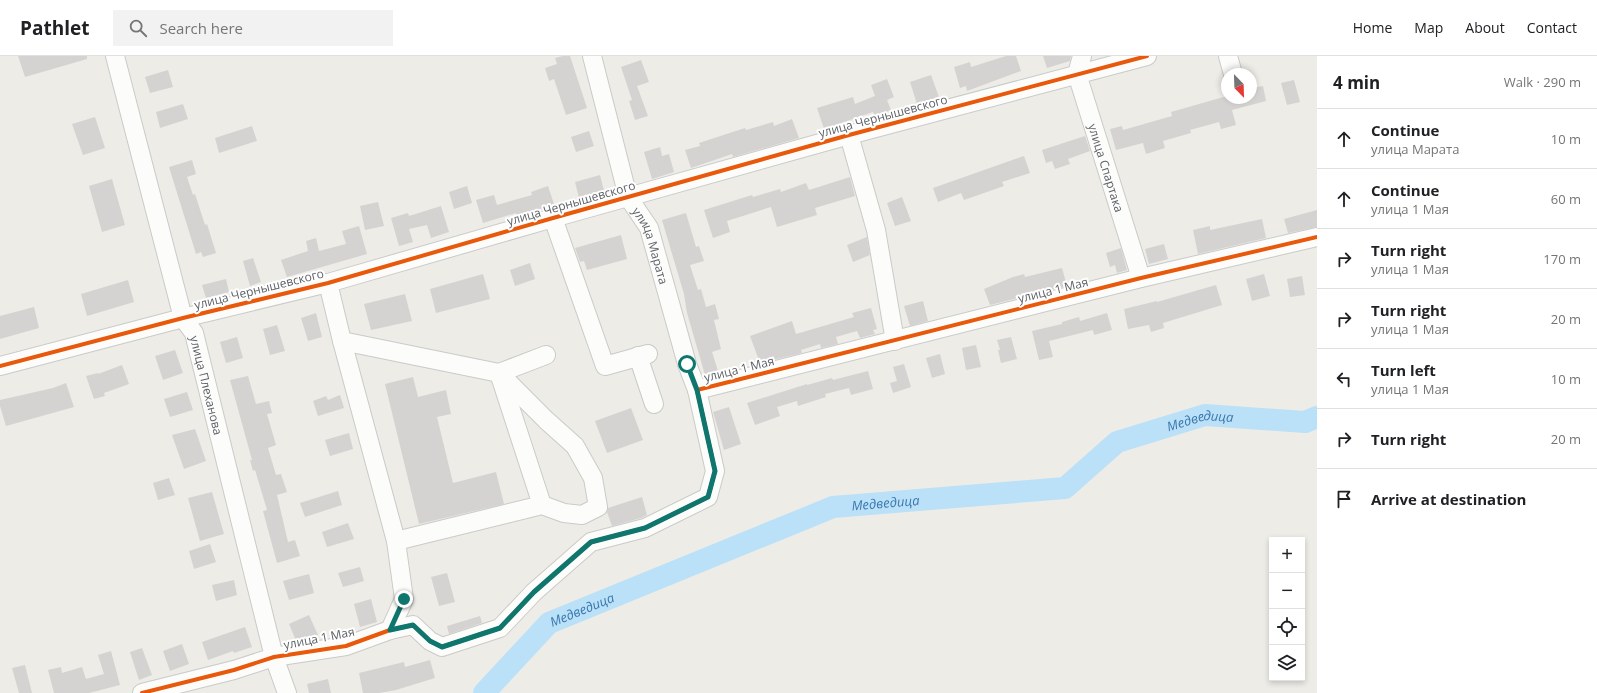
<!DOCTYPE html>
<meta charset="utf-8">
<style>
body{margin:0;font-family:"Open Sans",sans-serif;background:#f2f2f2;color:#202124}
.controls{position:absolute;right:12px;bottom:12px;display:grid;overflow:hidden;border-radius:0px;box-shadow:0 2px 6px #0003}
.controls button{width:36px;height:36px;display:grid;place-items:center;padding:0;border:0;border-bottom:1px solid #e0e0e0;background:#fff;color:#202124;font:20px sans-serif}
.compass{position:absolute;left:1221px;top:12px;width:36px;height:36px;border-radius:50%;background:#fff;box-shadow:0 2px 6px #0003;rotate:157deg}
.stop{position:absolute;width:12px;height:12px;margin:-9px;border:3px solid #0f766e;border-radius:50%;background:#fff}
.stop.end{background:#0f766e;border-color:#fff;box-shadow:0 1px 4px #0008}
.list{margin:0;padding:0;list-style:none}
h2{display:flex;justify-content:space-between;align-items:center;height:52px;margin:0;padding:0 16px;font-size:17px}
h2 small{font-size:13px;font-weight:400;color:#757577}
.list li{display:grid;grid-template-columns:26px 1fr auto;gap:12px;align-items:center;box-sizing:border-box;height:60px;padding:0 16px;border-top:1px solid #e0e0e0}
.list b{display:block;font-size:15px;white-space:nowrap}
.list p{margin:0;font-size:13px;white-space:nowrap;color:#757577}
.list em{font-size:13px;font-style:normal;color:#757577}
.icon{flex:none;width:22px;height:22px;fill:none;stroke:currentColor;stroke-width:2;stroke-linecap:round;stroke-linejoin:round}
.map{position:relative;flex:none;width:1317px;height:637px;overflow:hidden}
header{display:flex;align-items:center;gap:24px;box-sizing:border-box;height:56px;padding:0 20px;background:#fff;border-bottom:1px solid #e0e0e0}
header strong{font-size:19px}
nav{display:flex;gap:22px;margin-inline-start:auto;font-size:14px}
.search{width:280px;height:36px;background:#f2f2f2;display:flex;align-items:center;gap:10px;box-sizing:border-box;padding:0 14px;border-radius:0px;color:#757577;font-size:15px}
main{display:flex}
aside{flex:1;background:#fff}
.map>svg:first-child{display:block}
</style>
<header>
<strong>Pathlet</strong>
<div class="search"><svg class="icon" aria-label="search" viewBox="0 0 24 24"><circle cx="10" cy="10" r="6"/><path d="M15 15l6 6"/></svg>Search here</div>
<nav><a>Home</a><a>Map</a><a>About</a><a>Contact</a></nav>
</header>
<main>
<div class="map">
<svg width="1317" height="637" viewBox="0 0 1317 637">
<rect width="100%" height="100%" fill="#edece7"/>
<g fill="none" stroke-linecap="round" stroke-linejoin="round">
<path stroke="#bbe1f8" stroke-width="22" id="s1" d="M484,637L549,567L833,451L1065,432L1117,386L1205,359L1305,366L1317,361"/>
</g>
<g fill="#d5d3d1">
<path d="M18,0H87V3L25,21Z"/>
<path d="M563,0H570L587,52L566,59L554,23L549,25L545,12L557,8L555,2Z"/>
<path d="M1006,0H1016L1021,15L967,35L966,30L960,32L954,11L970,6L971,11Z"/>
<path d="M1043,0H1071L1070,5L1047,12Z"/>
<path d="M641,4L649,26L637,30L648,60L635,64L629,45L632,44L621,11Z"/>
<path d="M168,14L173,31L150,37L145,21Z"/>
<path d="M931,19L939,41L917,48L910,26Z"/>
<path d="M887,23L894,41L887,44L891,54L875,61L873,56L824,73L817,52L853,41L855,48L875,40L871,29Z"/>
<path d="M1294,24L1300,46L1287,49L1281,27Z"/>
<path d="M1263,30L1266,45L1232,54L1236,69L1221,73L1219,66L1190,74L1191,77L1163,85L1165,92L1146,98L1143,87L1116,94L1110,73L1122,70L1123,74L1172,60L1171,56L1227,40V42H1251V32Z"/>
<path d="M183,48L188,63L160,72L156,56Z"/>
<path d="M95,61L105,92L83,99L72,68Z"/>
<path d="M792,63L799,82L733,101L732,98L691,112L685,94L700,90L699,87L745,72L746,74L773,66L774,70Z"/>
<path d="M252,70L257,85L219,97L215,82Z"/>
<path d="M589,75L594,90L576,96L571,81Z"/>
<path d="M1085,80L1090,95L1068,103L1070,108L1055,113L1052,105L1046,107L1042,94Z"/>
<path d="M660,91L662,100L669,98L674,116L652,123L644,96Z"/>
<path d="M1024,100L1030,117L1002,126L1004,130L964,144L961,137L938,146L933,132Z"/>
<path d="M192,104L196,118L187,121L193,139L195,138L205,169L207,168L216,197L203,201L201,196L196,198L169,111Z"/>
<path d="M600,119L604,135L579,142L575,126Z"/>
<path d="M850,121L855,140L815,152L817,159L777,171L771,151L727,165L730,176L713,182L704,154L752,139L753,141L780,133L781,136L806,127L809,134Z"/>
<path d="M112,123L125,169L102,176L89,130Z"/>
<path d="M467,130L472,147L454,153L449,136Z"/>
<path d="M548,130L554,148L537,154L516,159V157L483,167L476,144L494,139L497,149L532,139L531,136Z"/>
<path d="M902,141L911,165L895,170L887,147Z"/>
<path d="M378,146L384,170L365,174L360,150Z"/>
<path d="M441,150L449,176L431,182L427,169L409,173L413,186L399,190L391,162L408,157L409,160Z"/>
<path d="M1317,154V171L1288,177L1284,163Z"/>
<path d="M686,157L696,191L699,190L704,205L690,209L698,234L701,233L706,251L715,248L719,263L714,264L721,293L712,296L718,315L705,319L687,257L684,238L662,164Z"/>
<path d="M1262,163L1266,182L1198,198L1193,174L1210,170V174Z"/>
<path d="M359,170L367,198L287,221L281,204L308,195L306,185L316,182L319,195L346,188L342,175Z"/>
<path d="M621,179L627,203L587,214L584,205L580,206L575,192Z"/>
<path d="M867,181L870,199L853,206L847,189Z"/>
<path d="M1164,188L1168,203L1149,208L1145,193Z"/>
<path d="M1121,192L1127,214L1117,217L1115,209L1110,211L1106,197Z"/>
<path d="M253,202L261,226L250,230L243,205Z"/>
<path d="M530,207L535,223L515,230L510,214Z"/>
<path d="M1062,212L1067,230L990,249L984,233L1013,221L1024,218L1025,221Z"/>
<path d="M483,218L490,243L436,257L430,233Z"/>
<path d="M1264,218L1270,240L1252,245L1246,223Z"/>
<path d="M1302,220L1305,239L1290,241L1287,223Z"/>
<path d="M226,223L229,236L206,242L202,229Z"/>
<path d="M128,224L134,246L87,260L81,238Z"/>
<path d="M1216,229L1222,249L1163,267L1164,272L1151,276L1149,269L1128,273L1124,253L1157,245V246Z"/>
<path d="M405,238L412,265L371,274L364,248Z"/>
<path d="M923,245L928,265L910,270L904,250Z"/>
<path d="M34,251L39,272L0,283V260Z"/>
<path d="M871,252L877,273L873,274L875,278L860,282L857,275L836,281L838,288L821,292L820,288L801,294L802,297L760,307L750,280L792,265L796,278L854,261L852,257Z"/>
<path d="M316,257L322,281L308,285L301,262Z"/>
<path d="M1107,257L1112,274L1094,279L1093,274L1049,285L1053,301L1039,304L1032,275L1062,268V266L1079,261L1080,265Z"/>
<path d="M277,269L285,295L270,299L263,273Z"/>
<path d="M237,281L243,302L226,307L220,286Z"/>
<path d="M1011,281L1017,303L1001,307L998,294H1000L997,284Z"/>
<path d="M976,289L981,311L966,314L962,292Z"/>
<path d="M175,294L183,317L163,324L155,300Z"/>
<path d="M940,298L945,318L932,322L926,302Z"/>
<path d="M904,308L911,331L893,337L890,327L897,325L893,311Z"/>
<path d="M122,309L129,328L104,337L105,340L94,343L86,320L98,317V318Z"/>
<path d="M868,315L873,333L851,339L849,332L825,338L826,341L798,350L797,345L777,351L780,360L755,369L747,347L807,328V329L832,322L833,324Z"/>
<path d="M248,320L256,348L269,345L272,357L267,358L276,389L268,392L276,419L281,418L287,436L277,439L288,486L295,484L300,500L277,507L263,455L267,454L255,414L253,415L250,404H252L230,324Z"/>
<path d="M413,321L418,341L446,334L451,358L437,361L453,427L496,416L504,448L419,468L385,328Z"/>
<path d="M66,327L74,351L6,370L0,350V344L53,332Z"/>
<path d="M187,336L193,354L170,361L164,343Z"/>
<path d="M340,339L344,352L318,360L313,345L326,340L328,344Z"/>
<path d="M729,351L741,388L724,394L713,356Z"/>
<path d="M631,352L643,384L607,397L595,365Z"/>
<path d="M195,373L206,405L184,413L172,379Z"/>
<path d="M349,377L353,393L330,400L325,384Z"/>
<path d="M169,422L175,439L158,444L153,427Z"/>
<path d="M338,435L342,449L305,461L300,447Z"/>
<path d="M212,436L224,478L200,485L188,442Z"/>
<path d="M642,441L647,459L641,462L612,470L607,456L608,452Z"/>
<path d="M348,467L354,483L327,491L322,476Z"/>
<path d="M210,488L216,506L194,513L189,495Z"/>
<path d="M360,511L364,525L343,531L338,517Z"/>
<path d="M447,517L455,546L439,550L431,521Z"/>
<path d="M309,518L314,537L289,544L283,525Z"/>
<path d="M234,524L237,539L216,545L212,529Z"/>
<path d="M371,543L377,566L360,571L354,548Z"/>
<path d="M309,559L318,579L303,586L297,587L289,568Z"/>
<path d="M480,560L482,567L449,578L447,570Z"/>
<path d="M245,571L252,591L234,597L233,595L208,604L202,586Z"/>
<path d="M182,588L189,608L170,615L163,595Z"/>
<path d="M142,592L152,619L139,624L130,596Z"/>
<path d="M111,595L120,629L89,637H54L48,614L61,611L62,617L82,611L86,623L104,618L98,599Z"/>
<path d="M430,604L435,622L396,634L379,637H363L359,617L404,606L405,611Z"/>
<path d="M25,609L32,637H19L12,612Z"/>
<path d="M328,623L331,637H309L307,628Z"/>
</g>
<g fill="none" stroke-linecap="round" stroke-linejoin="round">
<defs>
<g id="minor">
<path id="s2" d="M115,0L183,262L194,277L274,601L287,637"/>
<path id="s3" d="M592,0L628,141L649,172L687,308L697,334"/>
<path id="s4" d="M1082,0L1077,18L1141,222"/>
<path d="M1228,0L1233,18"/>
<path d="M849,79L876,174L895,285"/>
<path d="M553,162L605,310L648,298"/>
<path d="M328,227L342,285L396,485L404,543L390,574"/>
<path d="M342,285L499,317L542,449"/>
<path d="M638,300L654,348"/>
<path d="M0,310L183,262L328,227L553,162L849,79L1147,0"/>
<path d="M396,485L542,449L564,457L582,459L598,451L593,422L575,390L546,364L499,317L546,299"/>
<path d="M142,637L234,614L274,601L346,590L390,574L413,569L430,585L442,591L500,572L534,536L591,486L645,472L708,441L715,415L697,334L1141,222L1317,181"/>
</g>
</defs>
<use href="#minor" stroke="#cacac9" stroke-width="20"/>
<use href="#minor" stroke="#fcfcfb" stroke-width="18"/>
<defs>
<g id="cycleway">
<path d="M0,310L183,262L328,227L553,162L849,79L1147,0"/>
<path d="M142,637L234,614L274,601L346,590L390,574L413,569L430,585L442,591L500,572L534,536L591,486L645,472L708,441L715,415L697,334L1141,222L1317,181"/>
</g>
</defs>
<use href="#cycleway" stroke="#fff" stroke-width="6"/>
<use href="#cycleway" stroke="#e8590c" stroke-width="4"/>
</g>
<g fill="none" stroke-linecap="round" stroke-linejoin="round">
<path stroke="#0f766e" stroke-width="5" d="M404,543L390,574L413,569L430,585L442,591L500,572L534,536L591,486L645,472L708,441L715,415L697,334L687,308"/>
</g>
<g text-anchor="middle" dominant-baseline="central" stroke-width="4" stroke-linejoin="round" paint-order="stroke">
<g font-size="12" fill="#5c6166" stroke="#fff">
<text transform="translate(883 60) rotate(-15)">улица Чернышевского</text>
<text stroke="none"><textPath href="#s4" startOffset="117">улица Спартака</textPath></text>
<text transform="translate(571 147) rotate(-16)">улица Чернышевского</text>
<text stroke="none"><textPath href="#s3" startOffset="200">улица Марата</textPath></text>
<text transform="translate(259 233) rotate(-14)">улица Чернышевского</text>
<text transform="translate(1053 234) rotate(-14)">улица 1 Мая</text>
<text transform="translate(739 313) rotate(-14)">улица 1 Мая</text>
<text stroke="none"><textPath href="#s2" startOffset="343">улица Плеханова</textPath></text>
<text transform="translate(319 582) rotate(-11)">улица 1 Мая</text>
</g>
<g font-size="13" font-style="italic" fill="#3977ad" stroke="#fff">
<text stroke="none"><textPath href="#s1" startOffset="791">Медведица</textPath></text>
<text stroke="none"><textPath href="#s1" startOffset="455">Медведица</textPath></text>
<text stroke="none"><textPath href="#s1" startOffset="131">Медведица</textPath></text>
</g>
</g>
</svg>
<div class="controls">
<button>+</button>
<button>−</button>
<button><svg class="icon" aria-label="locate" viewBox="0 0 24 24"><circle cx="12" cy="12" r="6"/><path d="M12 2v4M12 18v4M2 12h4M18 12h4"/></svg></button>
<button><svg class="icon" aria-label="layers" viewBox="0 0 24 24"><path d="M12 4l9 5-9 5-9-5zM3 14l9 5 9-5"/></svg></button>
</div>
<svg class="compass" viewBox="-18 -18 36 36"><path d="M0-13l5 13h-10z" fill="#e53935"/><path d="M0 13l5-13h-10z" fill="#757577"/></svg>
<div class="stop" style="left:687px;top:308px"></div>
<div class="stop end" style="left:404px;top:543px"></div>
</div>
<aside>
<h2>4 min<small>Walk · 290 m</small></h2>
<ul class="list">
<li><svg class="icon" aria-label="ahead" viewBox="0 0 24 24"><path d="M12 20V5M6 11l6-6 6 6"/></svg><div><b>Continue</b><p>улица Марата</p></div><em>10 m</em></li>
<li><svg class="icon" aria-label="ahead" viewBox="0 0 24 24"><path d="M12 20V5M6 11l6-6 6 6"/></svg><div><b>Continue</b><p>улица 1 Мая</p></div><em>60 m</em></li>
<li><svg class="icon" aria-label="right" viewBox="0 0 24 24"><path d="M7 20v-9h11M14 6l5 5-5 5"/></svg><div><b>Turn right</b><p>улица 1 Мая</p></div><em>170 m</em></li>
<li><svg class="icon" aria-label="right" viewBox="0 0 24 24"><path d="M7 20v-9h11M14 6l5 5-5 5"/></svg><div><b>Turn right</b><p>улица 1 Мая</p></div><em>20 m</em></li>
<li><svg class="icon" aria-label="left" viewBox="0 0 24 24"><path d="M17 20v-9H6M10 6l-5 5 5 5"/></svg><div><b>Turn left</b><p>улица 1 Мая</p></div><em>10 m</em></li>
<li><svg class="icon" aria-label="right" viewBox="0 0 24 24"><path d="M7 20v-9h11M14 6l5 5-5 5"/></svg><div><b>Turn right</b></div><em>20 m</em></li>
<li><svg class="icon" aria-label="arrive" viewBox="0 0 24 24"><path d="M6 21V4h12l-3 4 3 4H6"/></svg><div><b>Arrive at destination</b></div></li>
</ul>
</aside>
</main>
